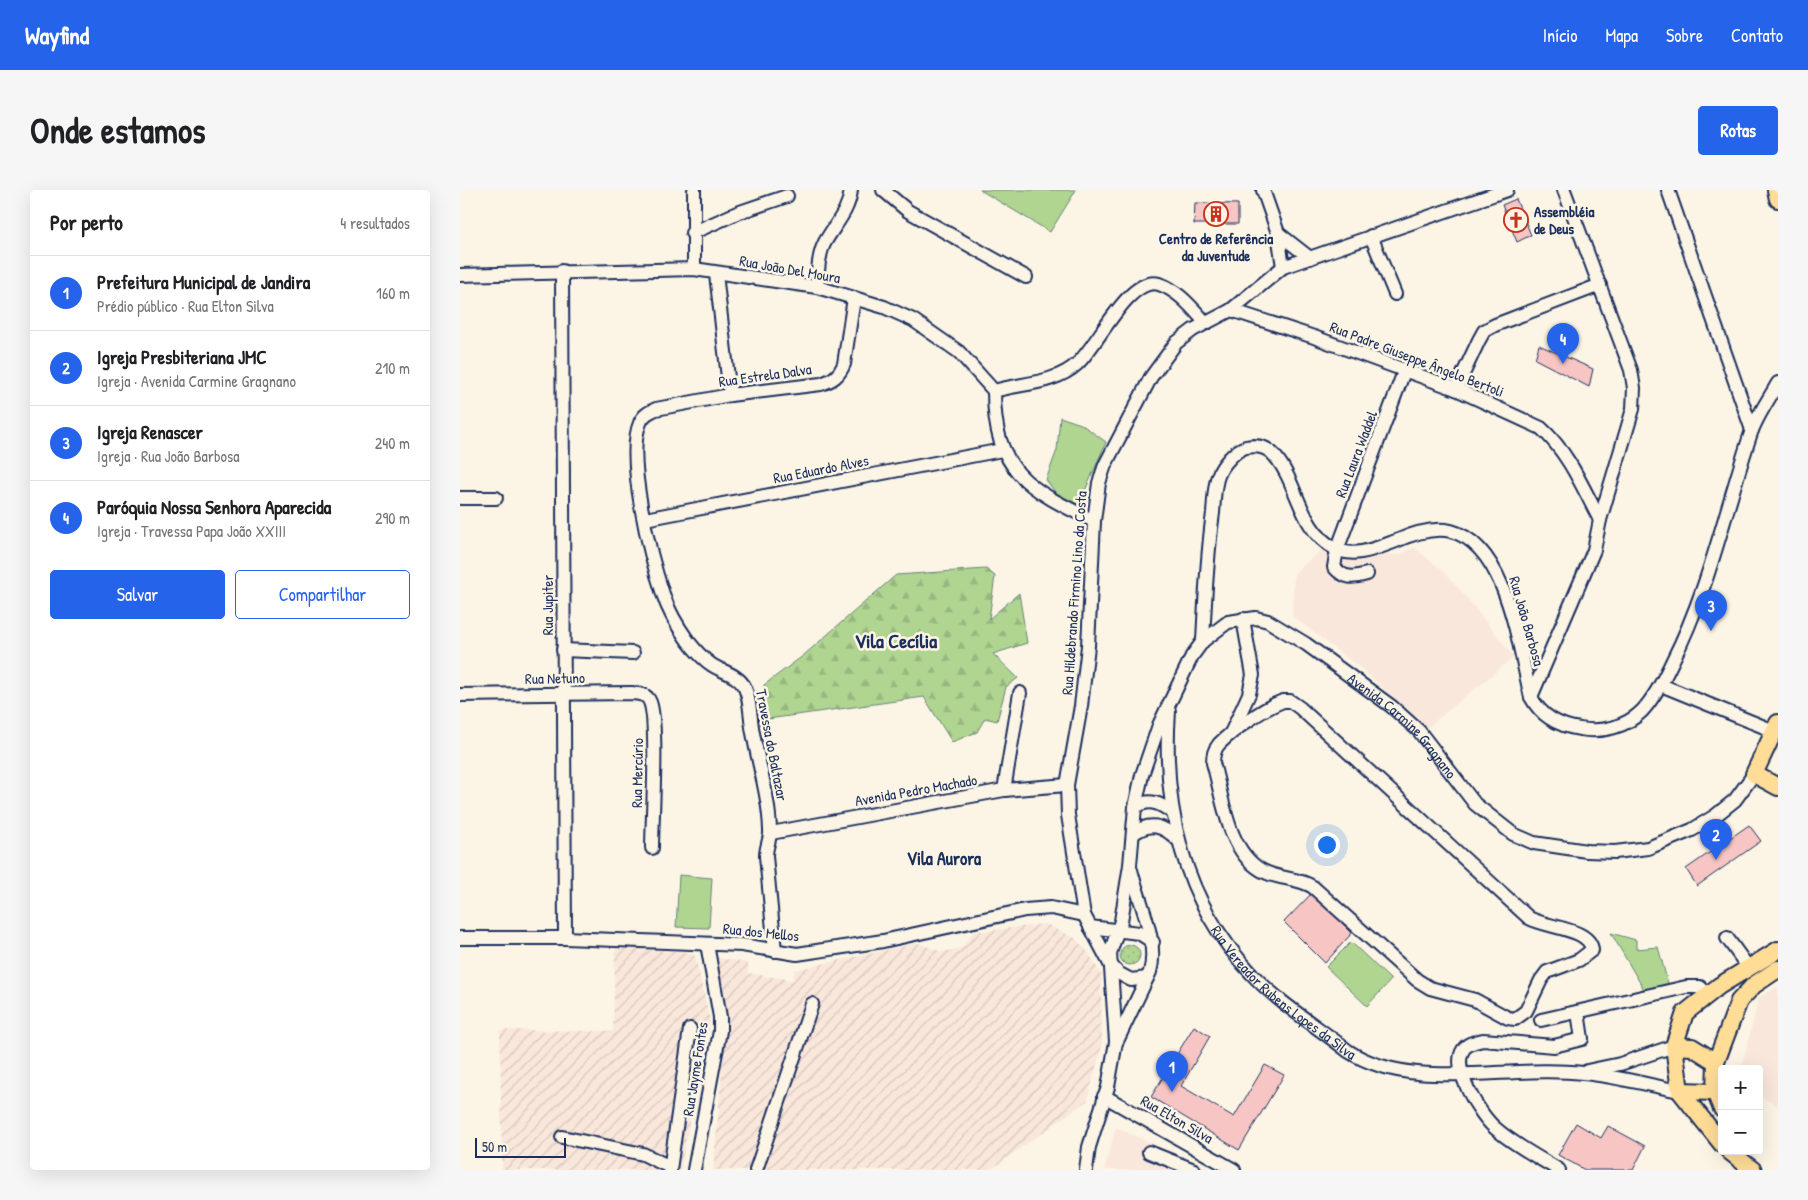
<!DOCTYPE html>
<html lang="pt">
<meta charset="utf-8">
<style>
body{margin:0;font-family:"Patrick Hand",sans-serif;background:#f6f6f6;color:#202124}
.controls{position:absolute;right:15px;bottom:15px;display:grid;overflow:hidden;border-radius:5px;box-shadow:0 5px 20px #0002}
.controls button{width:45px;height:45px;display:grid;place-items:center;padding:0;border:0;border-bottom:1px solid #e0e0e0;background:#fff;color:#202124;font:25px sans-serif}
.scale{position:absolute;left:15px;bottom:12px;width:91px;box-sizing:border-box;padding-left:5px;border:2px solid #1b2f5e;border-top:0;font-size:14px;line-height:18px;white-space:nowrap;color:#1b2f5e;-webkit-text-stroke:4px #fcf5e5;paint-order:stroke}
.you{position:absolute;left:866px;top:654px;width:18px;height:18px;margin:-12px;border:4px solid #fff;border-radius:50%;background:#1a73e8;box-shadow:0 0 0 8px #1a73e833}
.badge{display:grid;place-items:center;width:32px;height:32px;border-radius:50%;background:#2563eb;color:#fff;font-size:16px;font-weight:700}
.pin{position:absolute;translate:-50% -41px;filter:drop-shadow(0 1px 2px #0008)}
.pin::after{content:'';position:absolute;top:26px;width:18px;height:15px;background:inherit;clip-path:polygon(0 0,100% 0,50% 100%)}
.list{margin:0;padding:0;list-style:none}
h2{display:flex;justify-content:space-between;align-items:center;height:65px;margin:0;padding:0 20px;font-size:21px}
h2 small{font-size:16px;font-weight:400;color:#757577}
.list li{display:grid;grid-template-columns:32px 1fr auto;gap:15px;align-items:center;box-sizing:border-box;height:75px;padding:0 20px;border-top:1px solid #e0e0e0}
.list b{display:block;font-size:19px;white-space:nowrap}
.list p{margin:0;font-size:16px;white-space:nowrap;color:#757577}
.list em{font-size:16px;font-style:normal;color:#757577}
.actions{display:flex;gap:10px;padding:15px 20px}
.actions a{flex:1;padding:11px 0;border:1px solid #2563eb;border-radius:5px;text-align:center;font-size:18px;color:#2563eb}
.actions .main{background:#2563eb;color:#fff}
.map{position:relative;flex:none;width:1318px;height:980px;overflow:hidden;border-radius:5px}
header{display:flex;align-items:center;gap:30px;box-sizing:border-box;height:70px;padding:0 25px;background:#2563eb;color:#fff}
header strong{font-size:24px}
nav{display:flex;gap:28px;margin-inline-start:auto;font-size:18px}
.intro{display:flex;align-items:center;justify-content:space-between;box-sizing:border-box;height:120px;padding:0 30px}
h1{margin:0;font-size:35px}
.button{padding:12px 22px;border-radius:5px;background:#2563eb;color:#fff;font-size:18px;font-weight:700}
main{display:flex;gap:30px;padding:0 30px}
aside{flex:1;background:#fff;border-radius:5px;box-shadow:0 5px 20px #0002}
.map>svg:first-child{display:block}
</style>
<header>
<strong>Wayfind</strong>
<nav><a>Início</a><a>Mapa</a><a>Sobre</a><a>Contato</a></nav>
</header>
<div class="intro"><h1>Onde estamos</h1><a class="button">Rotas</a></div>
<main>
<aside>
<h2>Por perto<small>4 resultados</small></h2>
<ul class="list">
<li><span class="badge">1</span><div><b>Prefeitura Municipal de Jandira</b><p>Prédio público · Rua Elton Silva</p></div><em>160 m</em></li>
<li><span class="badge">2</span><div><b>Igreja Presbiteriana JMC</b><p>Igreja · Avenida Carmine Gragnano</p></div><em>210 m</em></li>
<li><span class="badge">3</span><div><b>Igreja Renascer</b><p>Igreja · Rua João Barbosa</p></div><em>240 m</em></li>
<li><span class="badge">4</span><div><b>Paróquia Nossa Senhora Aparecida</b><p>Igreja · Travessa Papa João XXIII</p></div><em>290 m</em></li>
</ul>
<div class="actions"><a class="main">Salvar</a><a>Compartilhar</a></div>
</aside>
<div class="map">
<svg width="1318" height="980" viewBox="0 0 1318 980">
<defs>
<pattern id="industrial-furrows" width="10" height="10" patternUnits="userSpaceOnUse" patternTransform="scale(1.25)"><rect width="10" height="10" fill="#fae7db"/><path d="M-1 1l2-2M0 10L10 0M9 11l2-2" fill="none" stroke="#d6c6be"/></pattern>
<pattern id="grass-dots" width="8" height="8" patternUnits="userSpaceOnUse" patternTransform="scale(1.25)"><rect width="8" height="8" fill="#b0d591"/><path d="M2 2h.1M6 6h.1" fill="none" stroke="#97b77f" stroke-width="1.8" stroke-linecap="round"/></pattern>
<pattern id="forest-firs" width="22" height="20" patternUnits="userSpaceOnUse" patternTransform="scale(1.25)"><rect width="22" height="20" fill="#b0d591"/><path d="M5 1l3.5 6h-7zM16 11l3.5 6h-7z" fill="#97b77f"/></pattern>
</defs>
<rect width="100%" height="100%" fill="#fcf5e5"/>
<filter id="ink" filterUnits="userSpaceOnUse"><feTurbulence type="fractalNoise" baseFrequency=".02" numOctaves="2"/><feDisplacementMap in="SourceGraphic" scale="10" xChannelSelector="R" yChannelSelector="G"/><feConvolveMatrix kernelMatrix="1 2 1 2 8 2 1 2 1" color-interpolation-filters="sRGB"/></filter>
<g filter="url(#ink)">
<g fill="#fae7db">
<path d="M954,357L983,381L1007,408L1054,467L967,538L904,481L832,426L834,383L863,359L938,365Z"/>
<path d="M1318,797V916L1299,906V879H1281L1299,807Z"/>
<path d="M656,937L749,980H644Z"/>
</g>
<g fill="url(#industrial-furrows)">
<path d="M586,734L615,748L628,762L641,784L642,856L627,911L530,980H253L267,825L256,767L288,773V783L332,790L335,780L458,753L482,762L502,758L513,742Z"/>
<path d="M155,758L227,762L235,766L250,830L220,980H42L40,840L153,841Z"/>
</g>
<circle fill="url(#grass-dots)" stroke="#668278" cx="670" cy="765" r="10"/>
<path fill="url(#forest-firs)" stroke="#668278" d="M526,379L535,386L529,429L559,403L567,453L533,464L558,488L546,497L537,531L525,528L517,542L492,552L464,507L301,530L304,495L344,465L436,385Z"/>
<g fill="#b0d591" stroke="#668278">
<path d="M520,0H616L590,42Z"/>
<path d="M600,227L621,234L646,252L619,315L596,303L586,290L597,260Z"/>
<path d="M219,685L252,688L249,738L216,737Z"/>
<path d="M1151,743L1176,750V759L1198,757L1209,797L1186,803Z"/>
<path d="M891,752L931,790L907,816L866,777Z"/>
</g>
<g fill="#f7c6c4" stroke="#1b2f5e">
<path d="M1056,9L1071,45L1057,52L1042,15Z"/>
<path d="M735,13L778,14V34H734Z"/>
<path d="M1079,155L1133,179L1129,197L1075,169Z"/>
<path d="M1289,635L1301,651L1237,696L1226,679Z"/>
<path d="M852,703L892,743L865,773L824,732Z"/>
<path d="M734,836L750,846L721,896L774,927L805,875L824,885L779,960L691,907Z"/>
<path d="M1116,933L1141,948L1148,936L1185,956L1173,980H1125L1098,965Z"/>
</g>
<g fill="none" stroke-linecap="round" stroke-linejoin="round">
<defs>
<g id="minor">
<path d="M234,0V79"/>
<path d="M423,0L448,21L566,87"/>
<path d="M803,0L818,43L823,77"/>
<path d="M1208,0L1292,240"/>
<path d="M232,43L277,23L327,6"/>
<path d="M818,43L850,68"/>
<path d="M911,46L935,104"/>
<path d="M102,81L105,748"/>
<path d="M256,84L270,205"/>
<path d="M0,85L234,79L357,97L424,117L453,130L499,162L534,201"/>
<path d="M357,97C358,82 358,65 365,52C375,34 389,21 391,0"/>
<path d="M771,120L854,147L996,199L1081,238C1108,262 1123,298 1140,330"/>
<path d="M996,199L1019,150L1024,141L1035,135L1140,95"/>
<path d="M534,201C562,193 595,194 617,174C637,157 669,85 699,94C718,100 733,119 746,133"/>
<path d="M534,201C534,281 568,299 634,331"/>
<path d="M0,308H36"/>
<path d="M185,329L542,260"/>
<path d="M907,384C893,388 884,389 874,377L877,360L945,179"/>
<path d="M743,451C745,408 747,366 753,323C754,312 754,296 758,286C762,275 775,260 786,257C796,255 804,256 811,262C838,288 838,339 874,358C894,369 917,358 936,351C952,344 973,337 991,341C1048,356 1059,460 1071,507C1081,526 1099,536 1120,539C1142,543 1166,537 1182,521C1195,507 1204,489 1212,472C1249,400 1265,320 1291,243C1297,226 1309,209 1318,193"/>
<path d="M103,460L173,463"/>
<path d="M1201,495L1314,541"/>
<path d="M0,505L172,503C179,504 186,504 189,510C199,526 192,632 192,658"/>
<path d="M1071,507L1134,360L1140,330L1173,219L1174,198L1171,180L1104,0"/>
<path d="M823,511H830L840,518L1069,728C1087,738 1130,738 1132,760L1119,770L1087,782L1081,790L1066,821L1055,829L1048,828L1015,810L970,798L957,790L853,697C837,687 818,690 801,680C767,660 763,607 753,573C753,565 754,560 759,554C773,540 804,518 823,511Z"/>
<path id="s1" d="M709,521C702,617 723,711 791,783C818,813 857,836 888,861C953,903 1050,874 1123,883C1156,886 1188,895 1220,901"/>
<path d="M771,543L789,504L793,485L783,429"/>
<path d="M544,600L560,503"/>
<path d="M675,617C690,608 700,613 713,623"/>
<path d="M311,643L544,600L607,595"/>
<path d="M673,644C690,631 703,635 718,650"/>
<path d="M630,737L679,743L693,752"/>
<path d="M0,748H105L282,755L337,764L423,751L565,720L591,718L624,725"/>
<path d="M1267,748L1288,777"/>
<path d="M315,761L306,666C306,656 311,648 310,640C309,607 299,576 293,543C290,529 291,512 285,498C279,485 263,482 252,475C243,469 235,460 228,451C218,437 208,420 203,404C191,369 165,267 180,233C183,225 189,222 196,219L270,205L361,194C373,190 379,186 384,174L394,108"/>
<path d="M687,788L671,790L658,783L650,774L624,725L608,625L607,595L621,516L628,456L634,331L639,293L645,275L691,187L716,153L733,140L771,120L823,77L1047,0"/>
<path d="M1081,830L1226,797H1240L1247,804"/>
<path d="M657,851L690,782C699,751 679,712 671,680"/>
<path d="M1127,881L1160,874L1214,856"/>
<path d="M644,906L774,980"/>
<path d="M102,947L183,964L210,977"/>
<path d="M689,962L734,980"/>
<path d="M210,980L230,839"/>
<path d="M234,980L260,841V827L247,754"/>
<path d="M296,980L352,814"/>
<path id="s2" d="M626,980L629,957L648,897L656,852L650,763L661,731L670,675L675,617L682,585L699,535L732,466L743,451L768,432L796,428L808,431L846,454L931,516L959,541L1015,614L1053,644L1074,653L1127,661L1155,662L1188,658L1232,640L1255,626L1275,610L1294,584"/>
<path d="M1099,980C1078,967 1054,955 1035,938C1020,925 991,879 1003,860C1007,853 1015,852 1023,850L1094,856L1122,849L1118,822"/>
</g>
<g id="major">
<path d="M1316,0L1318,9"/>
<path d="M1318,533L1294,584L1318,597"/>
<path d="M1214,856L1232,857L1256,872"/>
<path d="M1220,901L1255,902"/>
<path d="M1262,919L1255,902L1256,872L1279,811L1294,795L1318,779"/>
<path d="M1262,954L1220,901L1214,856L1225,823L1259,796L1318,760"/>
<path d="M1269,961L1293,980"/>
</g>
</defs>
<use href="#minor" stroke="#1b2f5e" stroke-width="16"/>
<use href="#major" stroke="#1b2f5e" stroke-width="20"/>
<use href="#minor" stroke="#fcf5e5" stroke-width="12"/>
<use href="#major" stroke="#ffdd96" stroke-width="16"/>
</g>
</g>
<defs>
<symbol id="building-ring" viewBox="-11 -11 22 22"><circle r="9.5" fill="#fcf5e5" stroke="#c8321e" stroke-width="1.5"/><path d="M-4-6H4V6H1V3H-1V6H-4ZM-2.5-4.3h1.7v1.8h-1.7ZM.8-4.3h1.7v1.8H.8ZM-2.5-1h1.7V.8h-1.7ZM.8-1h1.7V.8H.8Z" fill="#c8321e"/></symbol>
<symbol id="church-ring" viewBox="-11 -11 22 22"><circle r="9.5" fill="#fcf5e5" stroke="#c8321e" stroke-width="1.5"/><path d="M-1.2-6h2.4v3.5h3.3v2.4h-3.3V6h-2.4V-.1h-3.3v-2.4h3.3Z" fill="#c8321e"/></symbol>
</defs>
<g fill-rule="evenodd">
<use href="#building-ring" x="742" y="10" width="28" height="28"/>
<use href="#church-ring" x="1042" y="16" width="28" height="28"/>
</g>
<g text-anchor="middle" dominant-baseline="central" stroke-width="5" stroke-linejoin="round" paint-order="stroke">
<g font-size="15" font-weight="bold" fill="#1b2f5e" stroke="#fcf5e5" text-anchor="start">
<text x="1074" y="21">Assembléia<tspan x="1074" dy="17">de Deus</tspan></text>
<text x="756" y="48" text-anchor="middle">Centro de Referência<tspan x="756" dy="17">da Juventude</tspan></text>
</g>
<g font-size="15" fill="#1b2f5e" stroke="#fcf5e5">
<text transform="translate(330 79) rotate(10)">Rua João Del Moura</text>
<text transform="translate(957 169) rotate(21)">Rua Padre Giuseppe Ângelo Bertoli</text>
<text transform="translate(305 185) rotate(-8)">Rua Estrela Dalva</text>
<text transform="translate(896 264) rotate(-69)">Rua Laura Waddel</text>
<text transform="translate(361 279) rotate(-11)">Rua Eduardo Alves</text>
<text transform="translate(614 403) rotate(-86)">Rua Hildebrando Firmino Lino da Costa</text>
<text transform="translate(87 415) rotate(-90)">Rua Jupiter</text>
<text transform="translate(1067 431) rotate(74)">Rua João Barbosa</text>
<text transform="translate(95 488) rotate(-1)">Rua Netuno</text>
<text stroke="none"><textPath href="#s2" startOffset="794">Avenida Carmine Gragnano</textPath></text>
<text transform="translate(312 555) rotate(79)">Travessa do Baltazar</text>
<text transform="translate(177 583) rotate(-89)">Rua Mercúrio</text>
<text transform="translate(456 600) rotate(-10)">Avenida Pedro Machado</text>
<text transform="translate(301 742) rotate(6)">Rua dos Mellos</text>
<text stroke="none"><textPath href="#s1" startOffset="320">Rua Vereador Rubens Lopes da Silva</textPath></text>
<text transform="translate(235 879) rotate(-81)">Rua Jayme Fontes</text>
<text transform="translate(717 929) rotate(30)">Rua Elton Silva</text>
</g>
<g font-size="18" font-weight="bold" fill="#1b2f5e" stroke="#fcf5e5">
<text x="484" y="668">Vila Aurora</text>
</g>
<g font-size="20" font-weight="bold" fill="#1b2f5e" stroke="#fcf5e5">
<text x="436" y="450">Vila Cecília</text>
</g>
</g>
</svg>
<div class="controls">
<button>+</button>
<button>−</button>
</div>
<div class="scale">50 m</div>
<div class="you"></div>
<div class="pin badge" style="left:712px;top:902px">1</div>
<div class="pin badge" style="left:1256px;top:670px">2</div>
<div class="pin badge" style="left:1251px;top:441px">3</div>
<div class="pin badge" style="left:1103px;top:174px">4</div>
</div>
</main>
